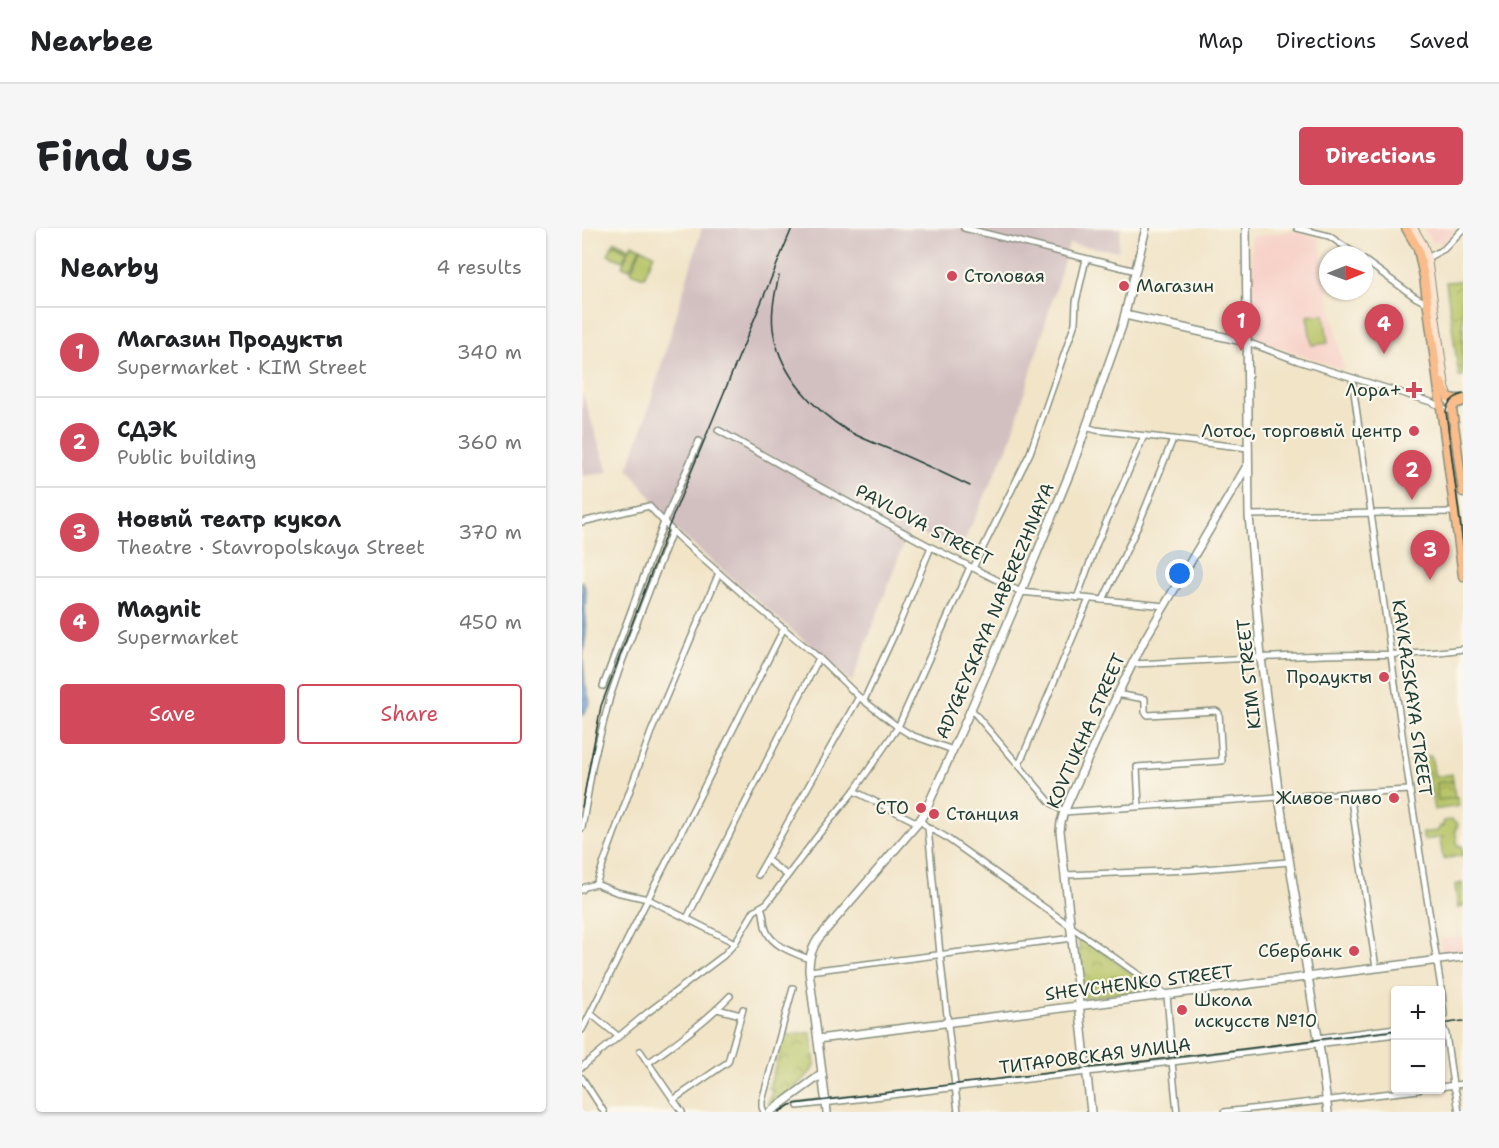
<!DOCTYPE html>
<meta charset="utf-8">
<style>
body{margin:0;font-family:"Shantell Sans",sans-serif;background:#f6f6f6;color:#202124}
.controls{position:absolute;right:18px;bottom:18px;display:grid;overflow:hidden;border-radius:6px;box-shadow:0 2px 4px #0004}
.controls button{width:54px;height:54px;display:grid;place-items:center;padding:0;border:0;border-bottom:2px solid #e0e0e0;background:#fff;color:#202124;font:30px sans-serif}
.compass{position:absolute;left:737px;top:18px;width:54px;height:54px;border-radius:50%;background:#fff;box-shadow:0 2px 4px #0004;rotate:89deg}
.you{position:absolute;left:598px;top:346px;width:21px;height:21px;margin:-15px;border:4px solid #fff;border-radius:50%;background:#1a73e8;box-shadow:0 0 0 9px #1a73e833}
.badge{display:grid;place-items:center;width:39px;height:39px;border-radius:50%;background:#d1495b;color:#fff;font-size:20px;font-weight:700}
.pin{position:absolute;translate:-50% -50px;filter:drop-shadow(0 2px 3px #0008)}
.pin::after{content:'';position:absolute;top:32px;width:21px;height:18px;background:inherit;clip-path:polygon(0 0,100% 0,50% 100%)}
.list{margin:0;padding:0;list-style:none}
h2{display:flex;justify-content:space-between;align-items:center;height:78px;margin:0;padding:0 24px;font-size:26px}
h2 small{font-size:20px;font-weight:400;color:#757577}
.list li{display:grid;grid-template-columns:39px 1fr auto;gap:18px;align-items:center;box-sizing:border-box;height:90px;padding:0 24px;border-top:2px solid #e0e0e0}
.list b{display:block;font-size:22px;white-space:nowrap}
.list p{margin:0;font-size:20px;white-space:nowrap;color:#757577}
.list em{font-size:20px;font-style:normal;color:#757577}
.actions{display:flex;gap:12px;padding:18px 24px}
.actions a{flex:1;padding:14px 0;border:2px solid #d1495b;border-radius:6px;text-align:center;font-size:21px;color:#d1495b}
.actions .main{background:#d1495b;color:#fff}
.map{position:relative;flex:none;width:881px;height:884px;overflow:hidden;border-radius:6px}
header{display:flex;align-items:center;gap:36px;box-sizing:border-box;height:84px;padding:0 30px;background:#fff;border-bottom:2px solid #e0e0e0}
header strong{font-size:28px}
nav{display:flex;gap:33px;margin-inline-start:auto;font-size:21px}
.intro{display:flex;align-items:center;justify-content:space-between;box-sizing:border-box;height:144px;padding:0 36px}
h1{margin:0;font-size:42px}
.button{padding:15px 27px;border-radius:6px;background:#d1495b;color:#fff;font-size:21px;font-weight:700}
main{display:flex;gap:36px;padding:0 36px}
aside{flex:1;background:#fff;border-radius:6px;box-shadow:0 2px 4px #0004}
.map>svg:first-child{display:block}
</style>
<header>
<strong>Nearbee</strong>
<nav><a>Map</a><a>Directions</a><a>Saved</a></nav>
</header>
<div class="intro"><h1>Find us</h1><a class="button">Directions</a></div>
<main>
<aside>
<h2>Nearby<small>4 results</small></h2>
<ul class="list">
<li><span class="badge">1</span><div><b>Магазин Продукты</b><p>Supermarket · KIM Street</p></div><em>340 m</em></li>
<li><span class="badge">2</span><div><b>СДЭК</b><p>Public building</p></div><em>360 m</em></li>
<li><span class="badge">3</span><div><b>Новый театр кукол</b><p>Theatre · Stavropolskaya Street</p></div><em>370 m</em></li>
<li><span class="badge">4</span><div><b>Magnit</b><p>Supermarket</p></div><em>450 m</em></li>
</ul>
<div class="actions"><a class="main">Save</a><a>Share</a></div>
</aside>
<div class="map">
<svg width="881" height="884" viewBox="0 0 881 884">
<defs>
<pattern id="park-crowns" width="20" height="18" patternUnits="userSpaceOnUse" patternTransform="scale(1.5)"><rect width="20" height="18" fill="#b8c567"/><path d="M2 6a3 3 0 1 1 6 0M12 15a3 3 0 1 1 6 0" fill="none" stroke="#95a156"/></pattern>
<pattern id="water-waves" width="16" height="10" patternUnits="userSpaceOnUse" patternTransform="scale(1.5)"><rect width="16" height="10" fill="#6b9ed7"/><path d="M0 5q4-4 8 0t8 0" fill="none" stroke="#5782af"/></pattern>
</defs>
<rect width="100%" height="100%" fill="#fbf7ec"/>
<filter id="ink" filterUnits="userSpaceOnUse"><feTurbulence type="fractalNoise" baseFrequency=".0167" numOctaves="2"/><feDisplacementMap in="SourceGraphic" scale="12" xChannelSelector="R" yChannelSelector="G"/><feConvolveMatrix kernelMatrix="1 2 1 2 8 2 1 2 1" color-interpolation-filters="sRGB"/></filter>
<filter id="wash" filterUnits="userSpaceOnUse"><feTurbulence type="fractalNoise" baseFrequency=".008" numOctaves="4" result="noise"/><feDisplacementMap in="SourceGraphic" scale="24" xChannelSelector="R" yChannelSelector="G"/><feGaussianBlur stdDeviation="1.35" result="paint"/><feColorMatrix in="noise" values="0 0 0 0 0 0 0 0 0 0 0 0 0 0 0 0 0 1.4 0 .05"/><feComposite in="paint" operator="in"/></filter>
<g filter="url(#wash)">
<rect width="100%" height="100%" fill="#f1e4c7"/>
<g fill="#f7d1c8">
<path d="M840,0H876L858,20L857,19L858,17V14L855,13L851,15Z"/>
<path d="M711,3L737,11L746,63L762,142L671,110L669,9Z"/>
<path d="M881,708V723L860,725L858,711Z"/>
</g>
<g fill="#d2bfc0">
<path d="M120,0H539L536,23L487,16L428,214L376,326L328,299L270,454L96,304L46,240L62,196Z"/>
<path d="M0,164L26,244L0,248Z"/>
</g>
<g fill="#b8c567" stroke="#6c814e" stroke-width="1.5">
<path d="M31,16L45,23L41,33L26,27Z"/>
<path d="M59,20L72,26L62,49L49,44Z"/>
<path d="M742,86L746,115L730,117L725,88Z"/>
<path d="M849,528L853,549L870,546L871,553L854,556L856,572L875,569L877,578L852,582L846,543L832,545L829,531Z"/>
<path d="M870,592L876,597L873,602L876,618H880L881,627L861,631L858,610L862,609L842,612L840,605L856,603L858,598L861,599V593Z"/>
</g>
<g fill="url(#park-crowns)" stroke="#6c814e" stroke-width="1.5">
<path d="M33,13L48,20L50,16L58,20L48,41L40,38L47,23L32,16Z"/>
<path d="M881,53V149H877L864,54Z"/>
<path d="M871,553L873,570L856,572L854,555Z"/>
<path d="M880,655L881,679L876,680L873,657Z"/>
<path d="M496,706L572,761L502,770Z"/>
<path d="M229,804L233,837C225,853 202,867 188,878L186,875L191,862L187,860L202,808Z"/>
</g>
<path fill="url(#water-waves)" stroke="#456e86" stroke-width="1.5" d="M0,352L4,363L3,387L4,405L1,429L3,455L8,474L0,489Z"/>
</g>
<g filter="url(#ink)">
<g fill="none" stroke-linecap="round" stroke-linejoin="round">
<defs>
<g id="minor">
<path d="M382,0L554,43"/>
<path d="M715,0L747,8L775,27"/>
<path d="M845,30L862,21L881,1"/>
<path d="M782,32L833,69L846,76"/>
<path d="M665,114L716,133L849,174L864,181H870"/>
<path d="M770,150L828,562L860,766L862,787L858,793"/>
<path d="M504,199L514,202L666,220"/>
<path d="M136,202L227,253L349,319L439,364L583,378"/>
<path d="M667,287L873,284"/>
<path d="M0,294L67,278L96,309L171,375L237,430L277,469L316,499L329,507L371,522"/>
<path d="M391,340L448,225L493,95L494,74L504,31"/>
<path d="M495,370L515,315L562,208"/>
<path d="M521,372L556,298L591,211"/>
<path d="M550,436C615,433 679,429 743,427C789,426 836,428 881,421"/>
<path d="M21,458L82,294L117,213"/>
<path d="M534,466L563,471V484L566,487L634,483L637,485L640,533L555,539L557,578"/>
<path d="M282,472L318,394L349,319"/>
<path d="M389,481L468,574L482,584L697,569L828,562"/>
<path d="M437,537L507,371"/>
<path d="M272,563L336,595"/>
<path d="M768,565L794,740"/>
<path d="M338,592L346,600L358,726L376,884"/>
<path d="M0,600L11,535L28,469L41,431L90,303"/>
<path d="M349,601L362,608L585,767L590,828"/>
<path d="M185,632L205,647"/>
<path d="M176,647L277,469"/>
<path d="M483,647L609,642L707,634"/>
<path d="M14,656L69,504L137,345"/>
<path d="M14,656L34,664L66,671L153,715"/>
<path d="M0,662L3,659L14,656"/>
<path d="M179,679C183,687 181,696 185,704C192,719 213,725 227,731"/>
<path d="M105,690L237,430"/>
<path d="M227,743L491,710"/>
<path d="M135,781L159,787"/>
<path d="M9,786L36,808"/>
<path d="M858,799H861L864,806L871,857L874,865L877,884"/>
<path d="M0,802L202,400"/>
<path d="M736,810L814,800"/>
<path d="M58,823L100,884"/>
<path d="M590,834L595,884"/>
<path d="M66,835C95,814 123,794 148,768"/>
<path d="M0,839L65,785L141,728L153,715L172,683L185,675L237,606L272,563L316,499L388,339"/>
<path d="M0,850L22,884"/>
<path d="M858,859L881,856"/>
<path d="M91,872L146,834L161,781"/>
<path d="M216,878L590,834L814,806"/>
<path d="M182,884L180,879V873L211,760"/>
<path d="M642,884L837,862"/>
</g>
<g id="tertiary">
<path d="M664,0L667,287L679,430L697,569L737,816L746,884"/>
<path d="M543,87L665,114"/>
<path d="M236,811L881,729"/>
<path d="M188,884L240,846"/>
<path d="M245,884L227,743C227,730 229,722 236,711L336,595L343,584L389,481L439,364L489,242L540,98L564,0"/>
<path d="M509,884C498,791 489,697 478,603L479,594L482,584C508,525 534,467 563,411L666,236"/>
</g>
<path id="secondary" d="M831,0L841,17L845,30L863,159L870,181"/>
<g id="primary">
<path d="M824,0L836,21L842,49L881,348"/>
<path d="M859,155L866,169L873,171H881"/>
<path d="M881,173L873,176L870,181L881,264"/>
</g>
</defs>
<use href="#minor" stroke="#88907e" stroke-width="8"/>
<use href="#tertiary" stroke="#88907e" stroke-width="10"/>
<use href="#secondary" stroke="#88907e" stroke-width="10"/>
<use href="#primary" stroke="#88907e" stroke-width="11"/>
<use href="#minor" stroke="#fff" stroke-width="5"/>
<use href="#tertiary" stroke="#fff" stroke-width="7"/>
<use href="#secondary" stroke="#fde4d0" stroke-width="8"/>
<use href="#primary" stroke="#f9bc8a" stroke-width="8"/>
<g stroke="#1f3d34" stroke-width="1.5">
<path d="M881,166C872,169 865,174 864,184L881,317"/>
<path d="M858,796L881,793"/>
<path d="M197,884L208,877L213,876L814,802"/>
</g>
<g stroke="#1f3d34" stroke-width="1.5">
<path d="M197,48C192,68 188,88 192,107C200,148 232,182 266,203C281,211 297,217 312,223C338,234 363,246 388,258"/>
<path d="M0,579L19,478L86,300L210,0"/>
</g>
</g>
</g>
<g fill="#d1495b" stroke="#fbf7ec" stroke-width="2">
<circle cx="370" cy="48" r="6"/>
<circle cx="542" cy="58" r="6"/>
<path d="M829 153h6v6h6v6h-6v6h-6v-6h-6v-6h6z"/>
<circle cx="832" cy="203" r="6"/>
<circle cx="802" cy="449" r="6"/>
<circle cx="812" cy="570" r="6"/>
<circle cx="339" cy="580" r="6"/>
<circle cx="352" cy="586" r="6"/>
<circle cx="772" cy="723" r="6"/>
<circle cx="600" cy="782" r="6"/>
</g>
<g text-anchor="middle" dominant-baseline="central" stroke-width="4.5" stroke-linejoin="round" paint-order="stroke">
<g font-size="18" fill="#1f3d34" stroke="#fbf7ec" text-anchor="end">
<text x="382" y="48" text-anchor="start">Столовая</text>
<text x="554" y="58" text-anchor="start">Магазин</text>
<text x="820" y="162">Лора+</text>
<text x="820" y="203">Лотос, торговый центр</text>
<text x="790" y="449">Продукты</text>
<text x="800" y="570">Живое пиво</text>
<text x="327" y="580">СТО</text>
<text x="364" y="586" text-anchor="start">Станция</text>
<text x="760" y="723">Сбербанк</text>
<text x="612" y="772" text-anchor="start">Школа<tspan x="612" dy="21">искусств №10</tspan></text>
</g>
<g font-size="18" fill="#1f3d34" stroke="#fbf7ec">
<text transform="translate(342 297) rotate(28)">PAVLOVA STREET</text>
<text transform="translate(413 383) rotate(-67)">ADYGEYSKAYA NABEREZHNAYA</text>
<text transform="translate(667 446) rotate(-96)">KIM STREET</text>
<text transform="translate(830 470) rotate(82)">KAVKAZSKAYA STREET</text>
<text transform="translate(504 503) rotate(-66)">KOVTUKHA STREET</text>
<text transform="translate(557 755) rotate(-7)">SHEVCHENKO STREET</text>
<text transform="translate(513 828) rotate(-7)">ТИТАРОВСКАЯ УЛИЦА</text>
</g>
</g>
</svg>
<div class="controls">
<button>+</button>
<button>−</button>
</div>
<svg class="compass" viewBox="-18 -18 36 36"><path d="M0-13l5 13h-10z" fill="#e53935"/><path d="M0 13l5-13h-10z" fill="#757577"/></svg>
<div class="you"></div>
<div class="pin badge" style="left:659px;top:123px">1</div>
<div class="pin badge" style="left:830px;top:272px">2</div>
<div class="pin badge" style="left:848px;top:352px">3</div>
<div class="pin badge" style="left:802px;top:126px">4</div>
</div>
</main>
